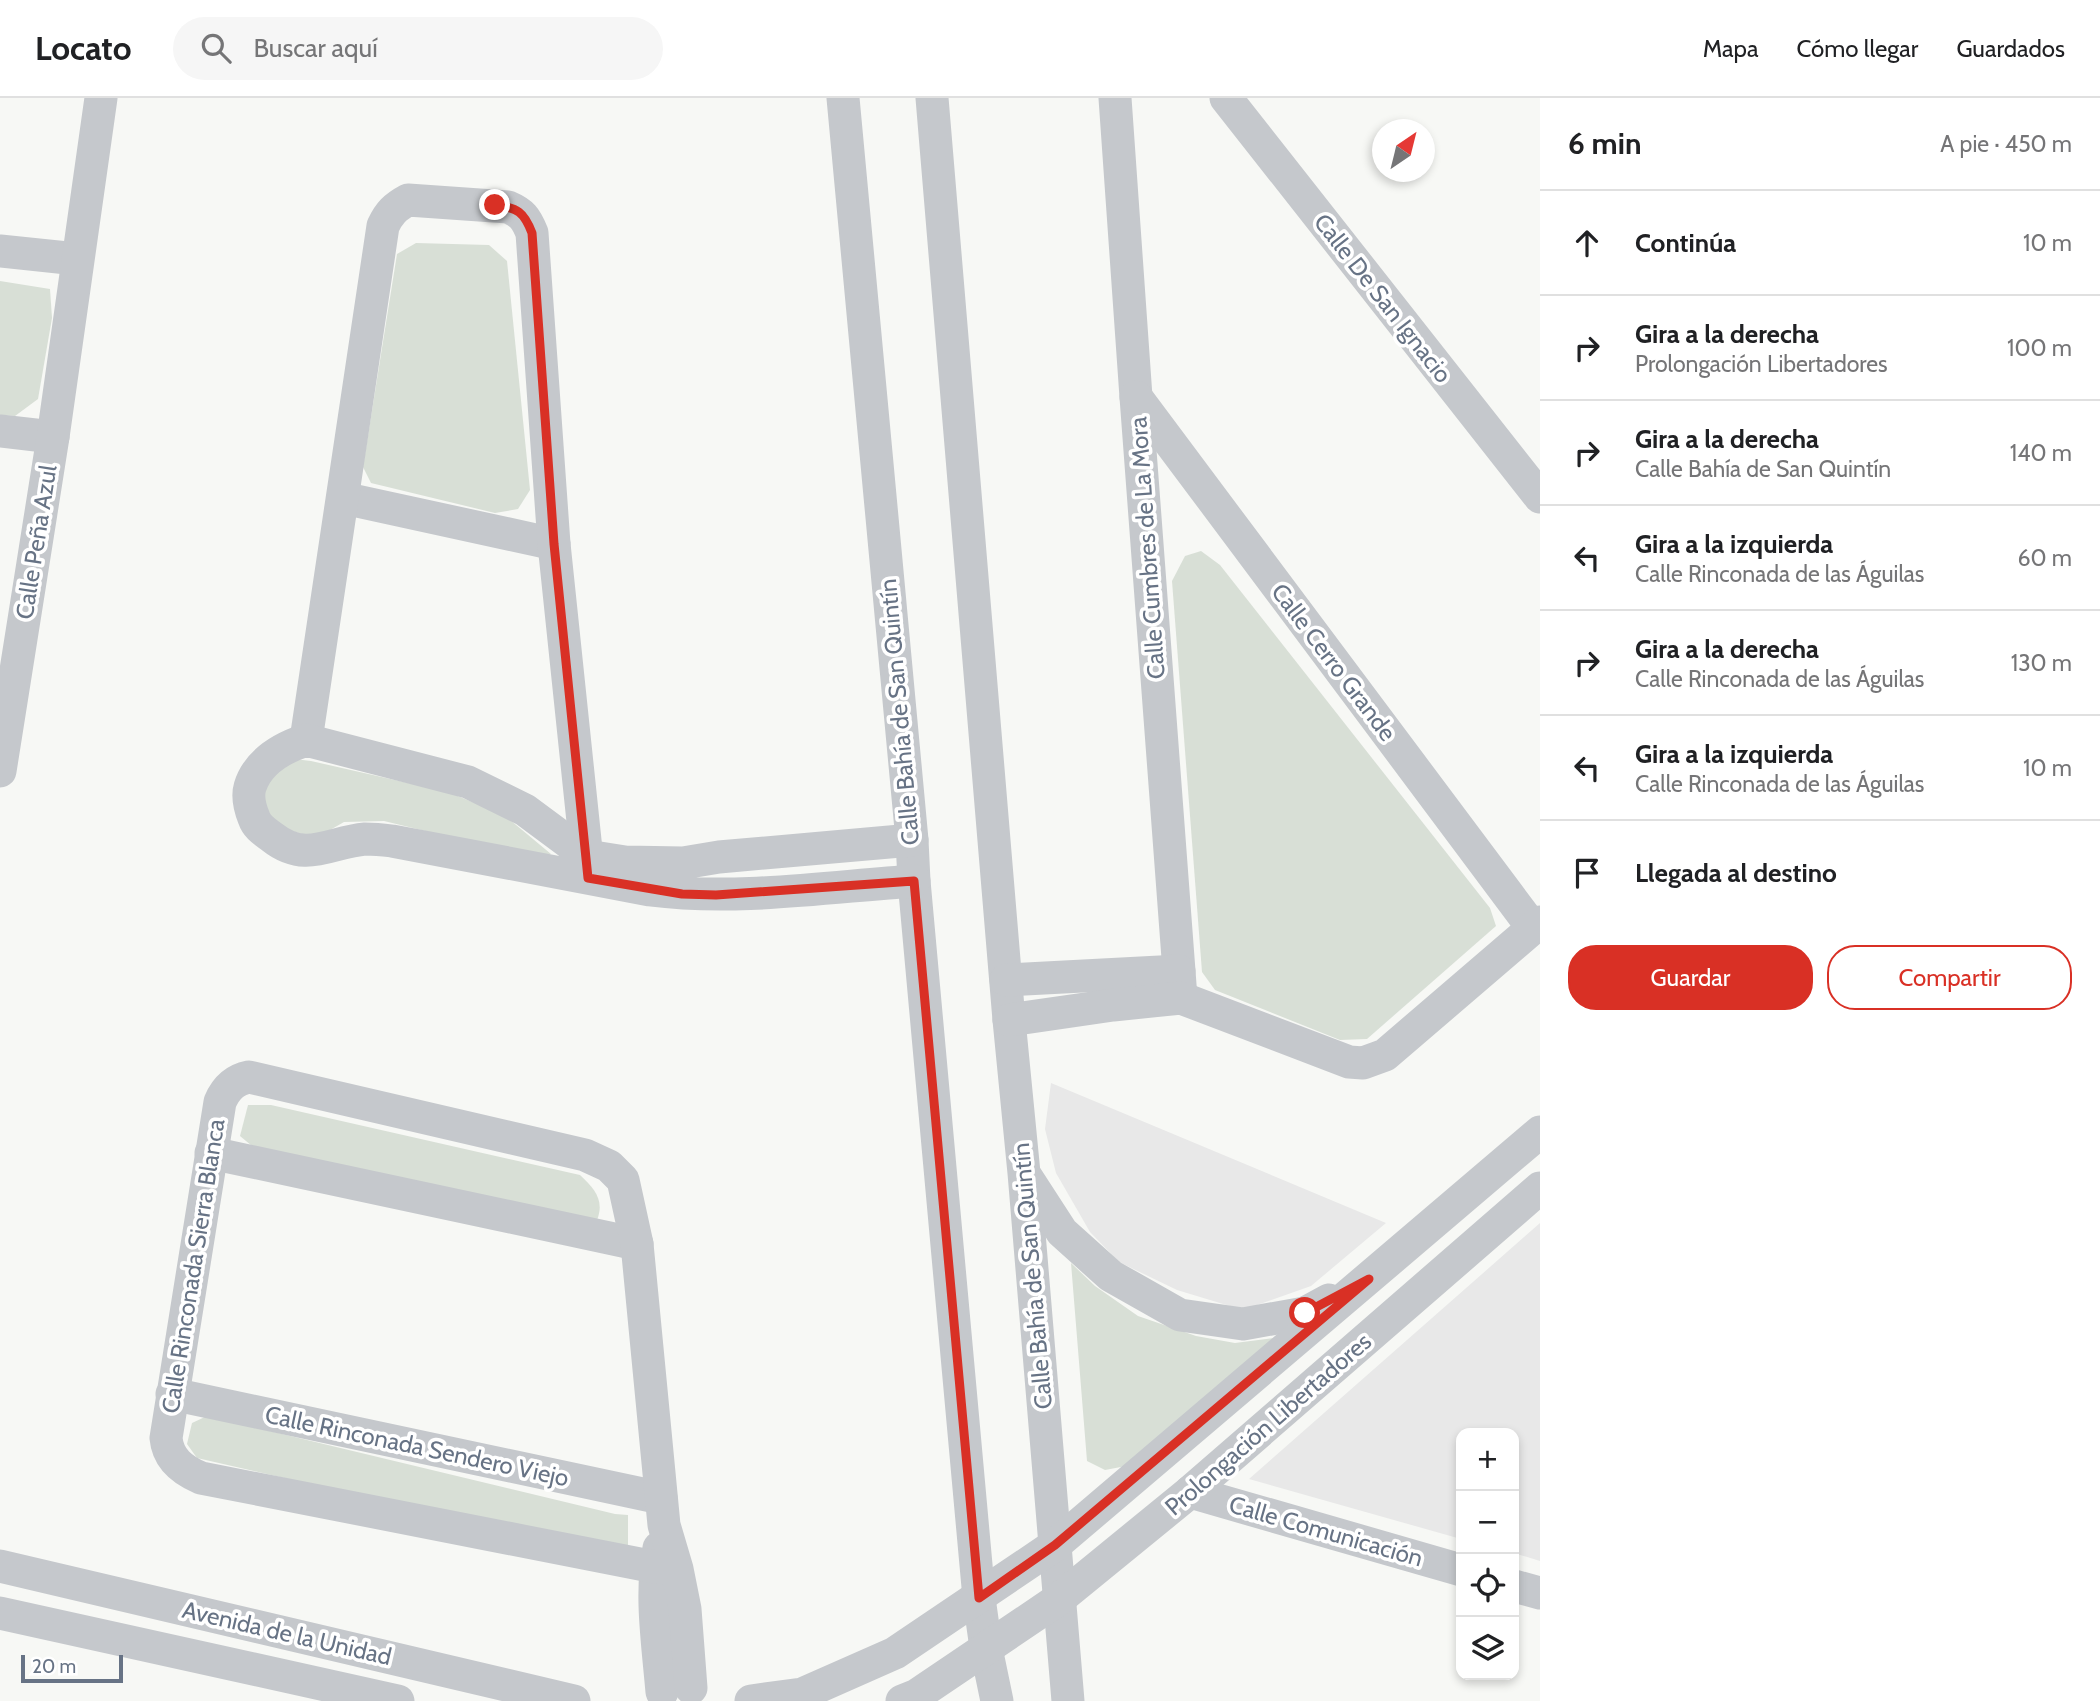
<!DOCTYPE html>
<html lang="es">
<meta charset="utf-8">
<style>
body{margin:0;font-family:Cabin,sans-serif;background:#f6f6f6;color:#202124}
.controls{position:absolute;right:21px;bottom:21px;display:grid;overflow:hidden;border-radius:14px;box-shadow:0 4px 10px #0003}
.controls button{width:63px;height:63px;display:grid;place-items:center;padding:0;border:0;border-bottom:2px solid #e0e0e0;background:#fff;color:#202124;font:35px sans-serif}
.compass{position:absolute;left:1372px;top:21px;width:63px;height:63px;border-radius:50%;background:#fff;box-shadow:0 4px 10px #0003;rotate:35deg}
.scale{position:absolute;left:21px;bottom:18px;width:102px;box-sizing:border-box;padding-left:7px;border:4px solid #677385;border-top:0;font-size:19px;line-height:24px;white-space:nowrap;color:#677385;-webkit-text-stroke:5px #fff;paint-order:stroke}
.stop{position:absolute;width:21px;height:21px;margin:-16px;border:5px solid #d93025;border-radius:50%;background:#fff}
.stop.end{background:#d93025;border-color:#fff;box-shadow:0 2px 7px #0008}
.list{margin:0;padding:0;list-style:none}
h2{display:flex;justify-content:space-between;align-items:center;height:91px;margin:0;padding:0 28px;font-size:30px}
h2 small{font-size:23px;font-weight:400;color:#757577}
.list li{display:grid;grid-template-columns:46px 1fr auto;gap:21px;align-items:center;box-sizing:border-box;height:105px;padding:0 28px;border-top:2px solid #e0e0e0}
.list b{display:block;font-size:26px;white-space:nowrap}
.list p{margin:0;font-size:23px;white-space:nowrap;color:#757577}
.list em{font-size:23px;font-style:normal;color:#757577}
.actions{display:flex;gap:14px;padding:21px 28px}
.actions a{flex:1;padding:16px 0;border:2px solid #d93025;border-radius:28px;text-align:center;font-size:24px;color:#d93025}
.actions .main{background:#d93025;color:#fff}
.icon{flex:none;width:38px;height:38px;fill:none;stroke:currentColor;stroke-width:2;stroke-linecap:round;stroke-linejoin:round}
.map{position:relative;flex:none;width:1540px;height:1603px;overflow:hidden}
header{display:flex;align-items:center;gap:42px;box-sizing:border-box;height:98px;padding:0 35px;background:#fff;border-bottom:2px solid #e0e0e0}
header strong{font-size:33px}
nav{display:flex;gap:38px;margin-inline-start:auto;font-size:24px}
.search{width:490px;height:63px;background:#f6f6f6;display:flex;align-items:center;gap:18px;box-sizing:border-box;padding:0 24px;border-radius:38px;color:#757577;font-size:26px}
main{display:flex}
aside{flex:1;background:#fff}
.map>svg:first-child{display:block}
</style>
<header>
<strong>Locato</strong>
<div class="search"><svg class="icon" aria-label="search" viewBox="0 0 24 24"><circle cx="10" cy="10" r="6"/><path d="M15 15l6 6"/></svg>Buscar aquí</div>
<nav><a>Mapa</a><a>Cómo llegar</a><a>Guardados</a></nav>
</header>
<main>
<div class="map">
<svg width="1540" height="1603" viewBox="0 0 1540 1603">
<rect width="100%" height="100%" fill="#f7f8f5"/>
<g fill="#e8e8e8">
<path d="M1051,985L1386,1125L1311,1188L1243,1212L1177,1192L1119,1164L1090,1134L1056,1075L1045,1031Z"/>
<path d="M1540,1125V1463L1514,1455V1335H1461V1441L1249,1381Z"/>
</g>
<g fill="#d8dfd6">
<path d="M416,145L489,147L507,163L530,392L518,411L495,415L371,385L363,369L397,156Z"/>
<path d="M0,183L50,191L52,220L38,301L15,318L0,317Z"/>
<path d="M1201,453L1220,467L1490,810L1496,828L1367,941L1340,942L1215,892L1202,874L1172,483L1185,458Z"/>
<path d="M286,660L311,663L448,694L504,717L551,756L537,760L384,723L344,724L316,740L268,726L261,687Z"/>
<path d="M248,1007H271L580,1077C594,1090 605,1102 597,1122L252,1048L240,1038Z"/>
<path d="M1071,1165L1095,1188L1138,1218L1196,1238L1235,1245L1274,1240L1126,1368L1105,1372L1087,1363Z"/>
<path d="M207,1318L615,1416L628,1417V1453L623,1458L197,1360L187,1346L192,1325Z"/>
</g>
<g fill="none" stroke-linecap="round" stroke-linejoin="round">
<g stroke="#c5c8cc" stroke-width="33">
<path d="M843,0L912,742L914,783L979,1500L986,1550L997,1603"/>
<path d="M932,0L1009,922L1024,1075L1068,1603"/>
<path d="M1115,0L1136,299L1181,900"/>
<path d="M1226,0L1540,399"/>
<path d="M0,153L77,161"/>
<path d="M1136,299L1533,830"/>
<path d="M0,333L53,339"/>
<path d="M343,400L554,446"/>
<path d="M306,642L383,128C389,115 395,109 408,102L508,109C522,115 526,120 532,135L554,446L588,771"/>
<path d="M0,673L53,339L101,0"/>
<path d="M912,742L719,759L683,765L625,764L587,758L525,712L468,684L306,642C282,650 258,663 250,689C247,699 250,710 254,720C257,729 264,733 272,739C306,766 330,744 365,741C374,741 384,742 392,743L650,792C736,803 827,789 914,783"/>
<path d="M1006,882L1179,873"/>
<path d="M1009,922L1113,907L1181,900L1349,964L1363,965L1385,957L1540,824"/>
<path d="M211,1055L637,1146"/>
<path d="M1027,1080L1062,1134L1111,1178L1180,1217L1243,1226L1305,1215L1329,1202"/>
<path d="M172,1296L661,1400"/>
<path d="M1190,1394L1461,1472"/>
<path d="M659,1450C650,1497 658,1546 662,1594"/>
<path d="M0,1468L574,1603"/>
<path d="M677,1471L655,1469L201,1380C182,1372 168,1361 166,1340L220,1004C226,990 234,982 249,979L585,1057L609,1068L623,1082L637,1146L664,1427L677,1471L685,1511L691,1590"/>
<path d="M1514,1488L1540,1495"/>
<path d="M0,1515L398,1603"/>
<path d="M751,1603L802,1596L895,1555L1055,1447L1540,1034"/>
<path d="M902,1603L917,1597L1059,1501L1190,1394L1540,1090"/>
</g>
</g>
<g fill="none" stroke-linecap="round" stroke-linejoin="round">
<path stroke="#d93025" stroke-width="9" d="M495,107C518,110 524,114 532,135L554,446L588,780L682,796L716,797L914,783L979,1500L1055,1447L1369,1181L1305,1215"/>
</g>
<g text-anchor="middle" dominant-baseline="central" stroke-width="7" stroke-linejoin="round" paint-order="stroke">
<g font-size="24" fill="#677385" stroke="#fff">
<text transform="translate(1383 200) rotate(52)">Calle De San Ignacio</text>
<text transform="translate(36 444) rotate(-81)">Calle Peña Azul</text>
<text transform="translate(1147 450) rotate(-94)">Calle Cumbres de La Mora</text>
<text transform="translate(1334 564) rotate(53)">Calle Cerro Grande</text>
<text transform="translate(899 614) rotate(-95)">Calle Bahía de San Quintín</text>
<text transform="translate(193 1168) rotate(-81)">Calle Rinconada Sierra Blanca</text>
<text transform="translate(1032 1178) rotate(-95)">Calle Bahía de San Quintín</text>
<text transform="translate(1268 1326) rotate(-41)">Prolongación Libertadores</text>
<text transform="translate(417 1348) rotate(12)">Calle Rinconada Sendero Viejo</text>
<text transform="translate(1326 1433) rotate(16)">Calle Comunicación</text>
<text transform="translate(287 1535) rotate(13)">Avenida de la Unidad</text>
</g>
</g>
</svg>
<div class="controls">
<button>+</button>
<button>−</button>
<button><svg class="icon" aria-label="locate" viewBox="0 0 24 24"><circle cx="12" cy="12" r="6"/><path d="M12 2v4M12 18v4M2 12h4M18 12h4"/></svg></button>
<button><svg class="icon" aria-label="layers" viewBox="0 0 24 24"><path d="M12 4l9 5-9 5-9-5zM3 14l9 5 9-5"/></svg></button>
</div>
<svg class="compass" viewBox="-18 -18 36 36"><path d="M0-13l5 13h-10z" fill="#e53935"/><path d="M0 13l5-13h-10z" fill="#757577"/></svg>
<div class="scale">20 m</div>
<div class="stop" style="left:1305px;top:1215px"></div>
<div class="stop end" style="left:495px;top:107px"></div>
</div>
<aside>
<h2>6 min<small>A pie · 450 m</small></h2>
<ul class="list">
<li><svg class="icon" aria-label="ahead" viewBox="0 0 24 24"><path d="M12 20V5M6 11l6-6 6 6"/></svg><div><b>Continúa</b></div><em>10 m</em></li>
<li><svg class="icon" aria-label="right" viewBox="0 0 24 24"><path d="M7 20v-9h11M14 6l5 5-5 5"/></svg><div><b>Gira a la derecha</b><p>Prolongación Libertadores</p></div><em>100 m</em></li>
<li><svg class="icon" aria-label="right" viewBox="0 0 24 24"><path d="M7 20v-9h11M14 6l5 5-5 5"/></svg><div><b>Gira a la derecha</b><p>Calle Bahía de San Quintín</p></div><em>140 m</em></li>
<li><svg class="icon" aria-label="left" viewBox="0 0 24 24"><path d="M17 20v-9H6M10 6l-5 5 5 5"/></svg><div><b>Gira a la izquierda</b><p>Calle Rinconada de las Águilas</p></div><em>60 m</em></li>
<li><svg class="icon" aria-label="right" viewBox="0 0 24 24"><path d="M7 20v-9h11M14 6l5 5-5 5"/></svg><div><b>Gira a la derecha</b><p>Calle Rinconada de las Águilas</p></div><em>130 m</em></li>
<li><svg class="icon" aria-label="left" viewBox="0 0 24 24"><path d="M17 20v-9H6M10 6l-5 5 5 5"/></svg><div><b>Gira a la izquierda</b><p>Calle Rinconada de las Águilas</p></div><em>10 m</em></li>
<li><svg class="icon" aria-label="arrive" viewBox="0 0 24 24"><path d="M6 21V4h12l-3 4 3 4H6"/></svg><div><b>Llegada al destino</b></div></li>
</ul>
<div class="actions"><a class="main">Guardar</a><a>Compartir</a></div>
</aside>
</main>
